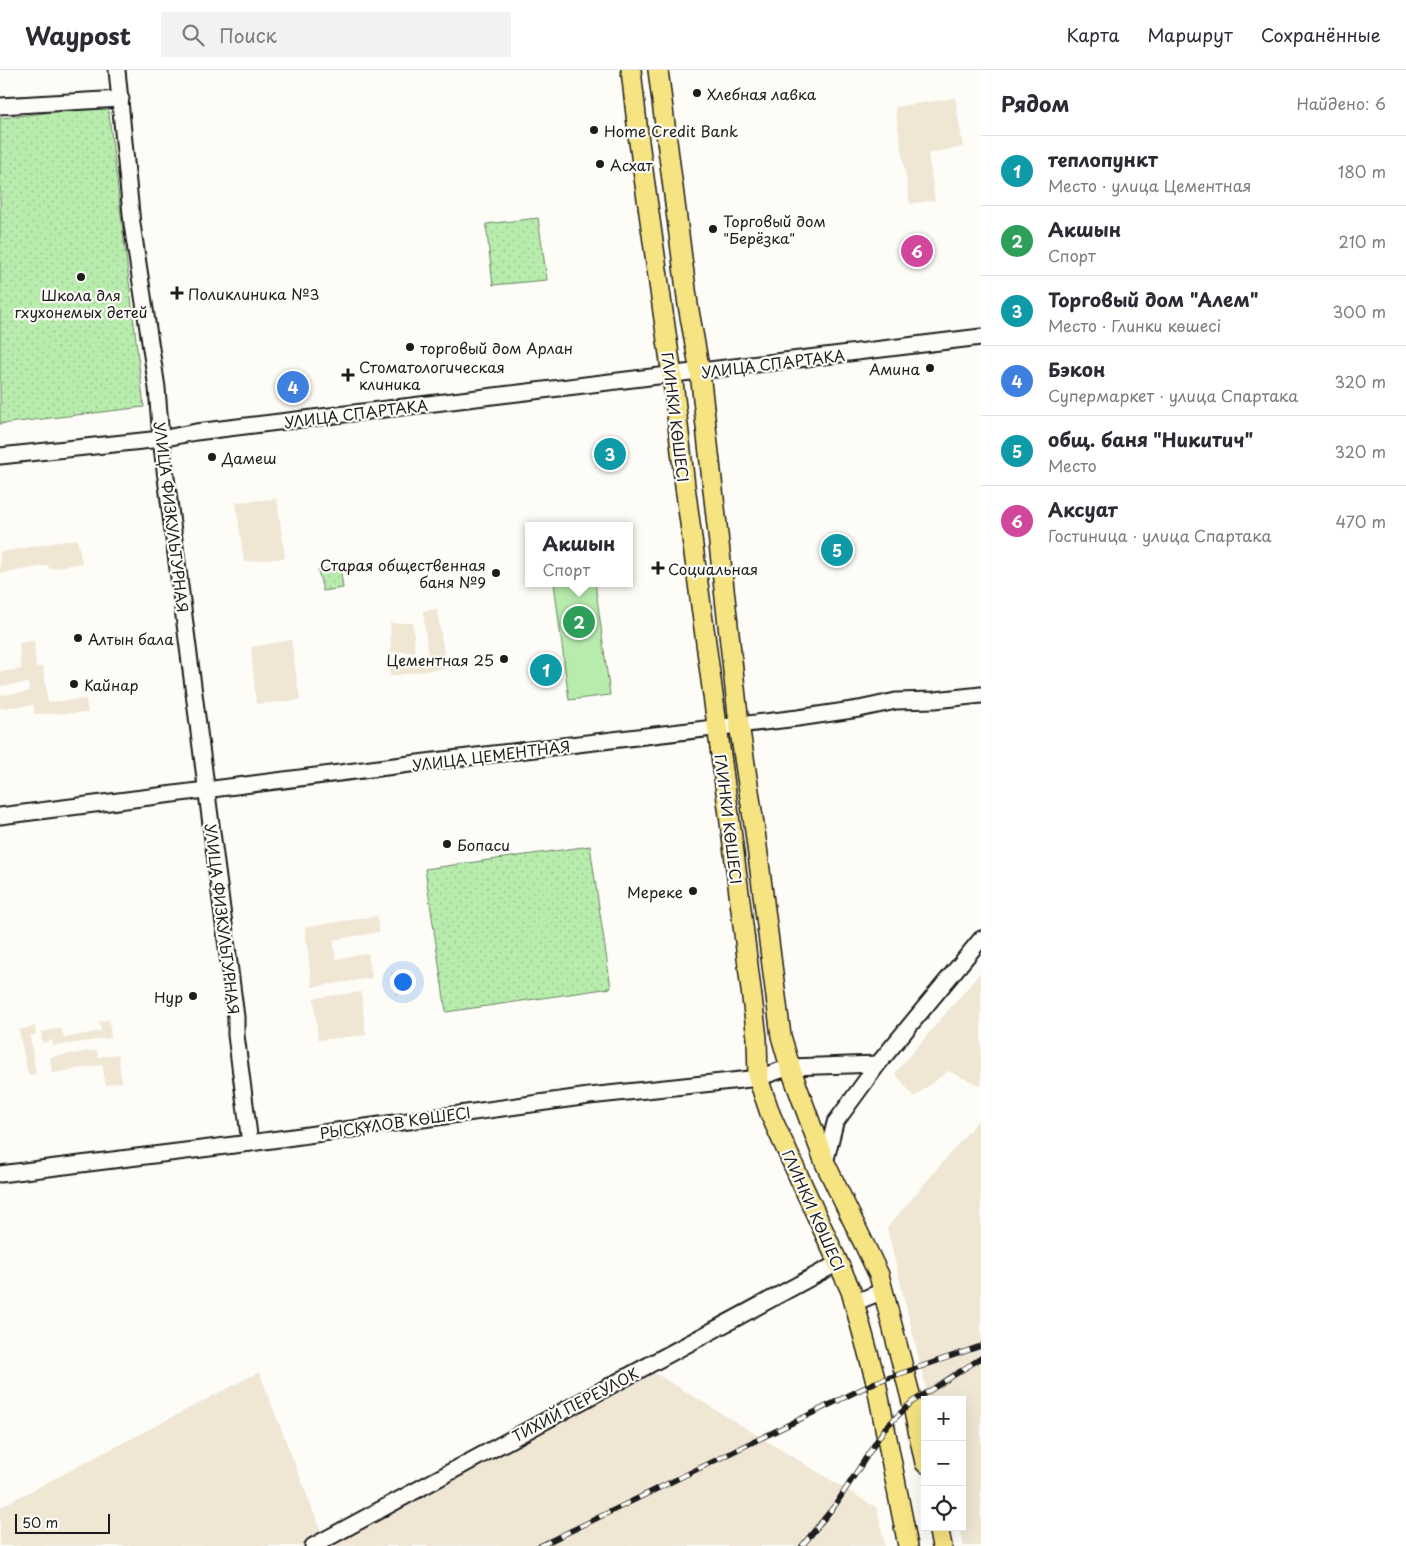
<!DOCTYPE html>
<html lang="ru">
<meta charset="utf-8">
<style>
body{margin:0;font-family:"Playpen Sans",sans-serif;background:#f2f2f3;color:#2b2b33}
.controls{position:absolute;right:15px;bottom:15px;display:grid;overflow:hidden;border-radius:0px;box-shadow:0 5px 20px #0002}
.controls button{width:45px;height:45px;display:grid;place-items:center;padding:0;border:0;border-bottom:1px solid #e1e1e2;background:#fff;color:#2b2b33;font:25px sans-serif}
.scale{position:absolute;left:15px;bottom:12px;width:95px;box-sizing:border-box;padding-left:5px;border:2px solid #1c1c1c;border-top:0;font-size:14px;line-height:18px;white-space:nowrap;color:#1c1c1c;-webkit-text-stroke:4px #fdfcf7;paint-order:stroke}
.you{position:absolute;left:402px;top:911px;width:18px;height:18px;margin:-12px;border:4px solid #fff;border-radius:50%;background:#1a73e8;box-shadow:0 0 0 8px #1a73e833}
.badge{display:grid;place-items:center;width:32px;height:32px;border-radius:50%;background:#1c1c1c;color:#fff;font-size:16px;font-weight:700}
.pin{position:absolute;translate:-50% -50%;border:2px solid #fff;box-shadow:0 1px 5px #0006}
.popup{position:absolute;left:525px;top:452px;width:108px;height:65px;box-sizing:border-box;display:grid;place-content:center;border-radius:0px;background:#fff;filter:drop-shadow(0 1px 4px #0005);font-size:16px;white-space:nowrap;color:#7c7c81}
.popup b{font-size:19px;color:#2b2b33}
.popup::after{content:'';position:absolute;left:50%;top:100%;margin-left:-10px;border:10px solid transparent;border-top-color:#fff}
.list{margin:0;padding:0;list-style:none}
h2{display:flex;justify-content:space-between;align-items:center;height:65px;margin:0;padding:0 20px;font-size:21px}
h2 small{font-size:16px;font-weight:400;color:#7c7c81}
.list li{display:grid;grid-template-columns:32px 1fr auto;gap:15px;align-items:center;box-sizing:border-box;height:70px;padding:0 20px;border-top:1px solid #e1e1e2}
.list b{display:block;font-size:19px;white-space:nowrap}
.list p{margin:0;font-size:16px;white-space:nowrap;color:#7c7c81}
.list em{font-size:16px;font-style:normal;color:#7c7c81}
.icon{flex:none;width:28px;height:28px;fill:none;stroke:currentColor;stroke-width:2;stroke-linecap:round;stroke-linejoin:round}
.map{position:relative;flex:none;width:981px;height:1476px;overflow:hidden}
header{display:flex;align-items:center;gap:30px;box-sizing:border-box;height:70px;padding:0 25px;background:#fff;border-bottom:1px solid #e1e1e2}
header strong{font-size:24px}
nav{display:flex;gap:28px;margin-inline-start:auto;font-size:18px}
.search{width:350px;height:45px;background:#f2f2f3;display:flex;align-items:center;gap:12px;box-sizing:border-box;padding:0 18px;border-radius:0px;color:#7c7c81;font-size:19px}
main{display:flex}
aside{flex:1;background:#fff}
.map>svg:first-child{display:block}
</style>
<header>
<strong>Waypost</strong>
<div class="search"><svg class="icon" aria-label="search" viewBox="0 0 24 24"><circle cx="10" cy="10" r="6"/><path d="M15 15l6 6"/></svg>Поиск</div>
<nav><a>Карта</a><a>Маршрут</a><a>Сохранённые</a></nav>
</header>
<main>
<div class="map">
<svg width="981" height="1476" viewBox="0 0 981 1476">
<defs>
<pattern id="grass-dots" width="8" height="8" patternUnits="userSpaceOnUse" patternTransform="scale(1.25)"><rect width="8" height="8" fill="#b8ecad"/><path d="M2 2h.1M6 6h.1" fill="none" stroke="#9eca94" stroke-width="1.8" stroke-linecap="round"/></pattern>
</defs>
<rect width="100%" height="100%" fill="#fdfcf7"/>
<filter id="ink" filterUnits="userSpaceOnUse"><feTurbulence type="fractalNoise" baseFrequency=".02" numOctaves="2"/><feDisplacementMap in="SourceGraphic" scale="10" xChannelSelector="R" yChannelSelector="G"/><feConvolveMatrix kernelMatrix="1 2 1 2 8 2 1 2 1" color-interpolation-filters="sRGB"/></filter>
<g filter="url(#ink)">
<g fill="#efe6d4">
<path d="M955,28L963,77L928,83L935,130L910,134L895,37Z"/>
<path d="M277,429L285,488L244,492L236,432Z"/>
<path d="M77,469L82,493L49,499L48,495L0,504V482Z"/>
<path d="M437,539L446,598L390,606L388,589L428,584L423,541Z"/>
<path d="M390,553H413L415,582H391Z"/>
<path d="M291,570L300,630L256,634L251,577Z"/>
<path d="M34,571L36,597H43L48,632L86,629L88,643L34,644V635L0,638V625L29,622L28,613L0,616V602L21,599L19,573Z"/>
<path d="M377,846L379,862L333,870L336,889L368,883L372,908L312,917L305,857Z"/>
<path d="M405,900L410,922L395,925L391,903Z"/>
<path d="M981,902V1016L948,1001L914,1027L895,1003Z"/>
<path d="M361,922L366,965L318,970L314,928Z"/>
<path d="M109,950L111,968L53,976L52,970L42,973L41,962L61,958L64,968L101,961L99,951Z"/>
<path d="M35,956L36,964L30,966L36,1004L28,1005L19,960Z"/>
<path d="M97,980L98,987L118,984L122,1012L106,1015L102,995L52,1003L50,987Z"/>
<path d="M981,1047V1476H964L960,1457H962V1330H929L887,1158Z"/>
<path d="M645,1297L877,1438L885,1476H0V1437L259,1302L322,1464Z"/>
</g>
<g fill="url(#grass-dots)" stroke="#6a8464">
<path d="M108,36L144,337L0,354V48Z"/>
<path d="M538,148L547,210L493,215L486,154Z"/>
<path d="M340,496L343,518L323,521L318,500Z"/>
<path d="M590,776L611,918L446,942L425,799Z"/>
</g>
<path fill="#b8ecad" stroke="#6a8464" d="M554,513H595L610,625L569,630Z"/>
<g fill="none" stroke-linecap="round" stroke-linejoin="round">
<defs>
<g id="minor">
<path d="M117,0L132,154L157,318L161,369L236,947V965L250,1073"/>
<path d="M0,36L121,29"/>
<path d="M0,386L161,369L196,362L981,267"/>
<path d="M0,746L426,692L798,648L859,639L896,631L935,630L981,625"/>
<path d="M825,1093L835,1053L878,994L981,869"/>
<path d="M0,1104L250,1073L589,1026L741,1010L758,1008L790,997L878,994"/>
<path d="M854,1233L883,1221"/>
<path d="M313,1476L838,1193"/>
</g>
<g id="major">
<path d="M631,0L639,72L674,320L685,416L733,775L757,968L758,1008L771,1046L851,1221L876,1312L908,1476"/>
<path d="M658,0L688,235L700,302L739,654L755,761L781,966L790,997L825,1093L879,1205L912,1332L925,1393"/>
<path d="M938,1457L942,1476"/>
</g>
</defs>
<use href="#minor" stroke="#1c1c1c" stroke-width="19"/>
<use href="#major" stroke="#1c1c1c" stroke-width="22"/>
<use href="#minor" stroke="#fdfcf7" stroke-width="15"/>
<use href="#major" stroke="#f6e381" stroke-width="19"/>
<defs>
<g id="rail">
<path d="M540,1476L876,1312L981,1276"/>
<path d="M802,1476L836,1434L885,1358L912,1332L981,1288"/>
</g>
</defs>
<use href="#rail" stroke="#1c1c1c" stroke-width="5.5"/>
<use href="#rail" stroke="#fdfcf7" stroke-width="4" stroke-dasharray="11" stroke-linecap="butt"/>
</g>
</g>
<g fill="#1c1c1c" stroke="#fdfcf7" stroke-width="2">
<circle cx="697" cy="23" r="5"/>
<circle cx="594" cy="60" r="5"/>
<circle cx="600" cy="94" r="5"/>
<circle cx="713" cy="159" r="5"/>
<circle cx="81" cy="207" r="5"/>
<path d="M174.5 215.5h5v5h5v5h-5v5h-5v-5h-5v-5h5z"/>
<circle cx="410" cy="277" r="5"/>
<circle cx="930" cy="298" r="5"/>
<path d="M345.5 297.5h5v5h5v5h-5v5h-5v-5h-5v-5h5z"/>
<circle cx="212" cy="387" r="5"/>
<path d="M655.5 490.5h5v5h5v5h-5v5h-5v-5h-5v-5h5z"/>
<circle cx="496" cy="503" r="5"/>
<circle cx="78" cy="568" r="5"/>
<circle cx="504" cy="589" r="5"/>
<circle cx="74" cy="614" r="5"/>
<circle cx="447" cy="774" r="5"/>
<circle cx="693" cy="821" r="5"/>
<circle cx="193" cy="926" r="5"/>
</g>
<g text-anchor="middle" dominant-baseline="central" stroke-width="4.5" stroke-linejoin="round" paint-order="stroke">
<g font-size="15" fill="#1c1c1c" stroke="#fdfcf7" text-anchor="start">
<text x="707" y="23">Хлебная лавка</text>
<text x="604" y="60">Home Credit Bank</text>
<text x="610" y="94">Асхат</text>
<text x="723" y="150">Торговый дом<tspan x="723" dy="17">"Берёзка"</tspan></text>
<text x="188" y="223">Поликлиника №3</text>
<text x="81" y="224" text-anchor="middle">Школа для<tspan x="81" dy="17">гхухонемых детей</tspan></text>
<text x="420" y="277">торговый дом Арлан</text>
<text x="359" y="296">Стоматологическая<tspan x="359" dy="17">клиника</tspan></text>
<text x="920" y="298" text-anchor="end">Амина</text>
<text x="222" y="387">Дамеш</text>
<text x="486" y="494" text-anchor="end">Старая общественная<tspan x="486" dy="17">баня №9</tspan></text>
<text x="668" y="498">Социальная</text>
<text x="88" y="568">Алтын бала</text>
<text x="494" y="589" text-anchor="end">Цементная 25</text>
<text x="84" y="614">Кайнар</text>
<text x="457" y="774">Бопаси</text>
<text x="683" y="821" text-anchor="end">Мереке</text>
<text x="183" y="926" text-anchor="end">Нур</text>
</g>
<g font-size="15" fill="#1c1c1c" stroke="#fdfcf7">
<text transform="translate(773 293) rotate(-7)">УЛИЦА СПАРТАКА</text>
<text transform="translate(356 343) rotate(-7)">УЛИЦА СПАРТАКА</text>
<text transform="translate(676 347) rotate(83)">ГЛИНКИ КӨШЕСІ</text>
<text transform="translate(172 447) rotate(83)">УЛИЦА ФИЗКУЛЬТУРНАЯ</text>
<text transform="translate(491 685) rotate(-7)">УЛИЦА ЦЕМЕНТНАЯ</text>
<text transform="translate(729 749) rotate(83)">ГЛИНКИ КӨШЕСІ</text>
<text transform="translate(223 849) rotate(83)">УЛИЦА ФИЗКУЛЬТУРНАЯ</text>
<text transform="translate(395 1052) rotate(-8)">РЫСҚҰЛОВ КӨШЕСІ</text>
<text transform="translate(814 1140) rotate(66)">ГЛИНКИ КӨШЕСІ</text>
<text transform="translate(575 1334) rotate(-28)">ТИХИЙ ПЕРЕУЛОК</text>
</g>
</g>
</svg>
<div class="controls">
<button>+</button>
<button>−</button>
<button><svg class="icon" aria-label="locate" viewBox="0 0 24 24"><circle cx="12" cy="12" r="6"/><path d="M12 2v4M12 18v4M2 12h4M18 12h4"/></svg></button>
</div>
<div class="scale">50 m</div>
<div class="you"></div>
<div class="pin badge" style="left:546px;top:600px;background:#0f9aa8">1</div>
<div class="pin badge" style="left:579px;top:552px;background:#2e9e5b">2</div>
<div class="popup"><b>Акшын</b>Спорт</div>
<div class="pin badge" style="left:610px;top:384px;background:#0f9aa8">3</div>
<div class="pin badge" style="left:293px;top:317px;background:#3f7fe0">4</div>
<div class="pin badge" style="left:837px;top:480px;background:#0f9aa8">5</div>
<div class="pin badge" style="left:917px;top:181px;background:#d1479c">6</div>
</div>
<aside>
<h2>Рядом<small>Найдено: 6</small></h2>
<ul class="list">
<li><span class="badge" style="background:#0f9aa8">1</span><div><b>теплопункт</b><p>Место · улица Цементная</p></div><em>180 m</em></li>
<li><span class="badge" style="background:#2e9e5b">2</span><div><b>Акшын</b><p>Спорт</p></div><em>210 m</em></li>
<li><span class="badge" style="background:#0f9aa8">3</span><div><b>Торговый дом &quot;Алем&quot;</b><p>Место · Глинки көшесі</p></div><em>300 m</em></li>
<li><span class="badge" style="background:#3f7fe0">4</span><div><b>Бэкон</b><p>Супермаркет · улица Спартака</p></div><em>320 m</em></li>
<li><span class="badge" style="background:#0f9aa8">5</span><div><b>общ. баня &quot;Никитич&quot;</b><p>Место</p></div><em>320 m</em></li>
<li><span class="badge" style="background:#d1479c">6</span><div><b>Аксуат</b><p>Гостиница · улица Спартака</p></div><em>470 m</em></li>
</ul>
</aside>
</main>
